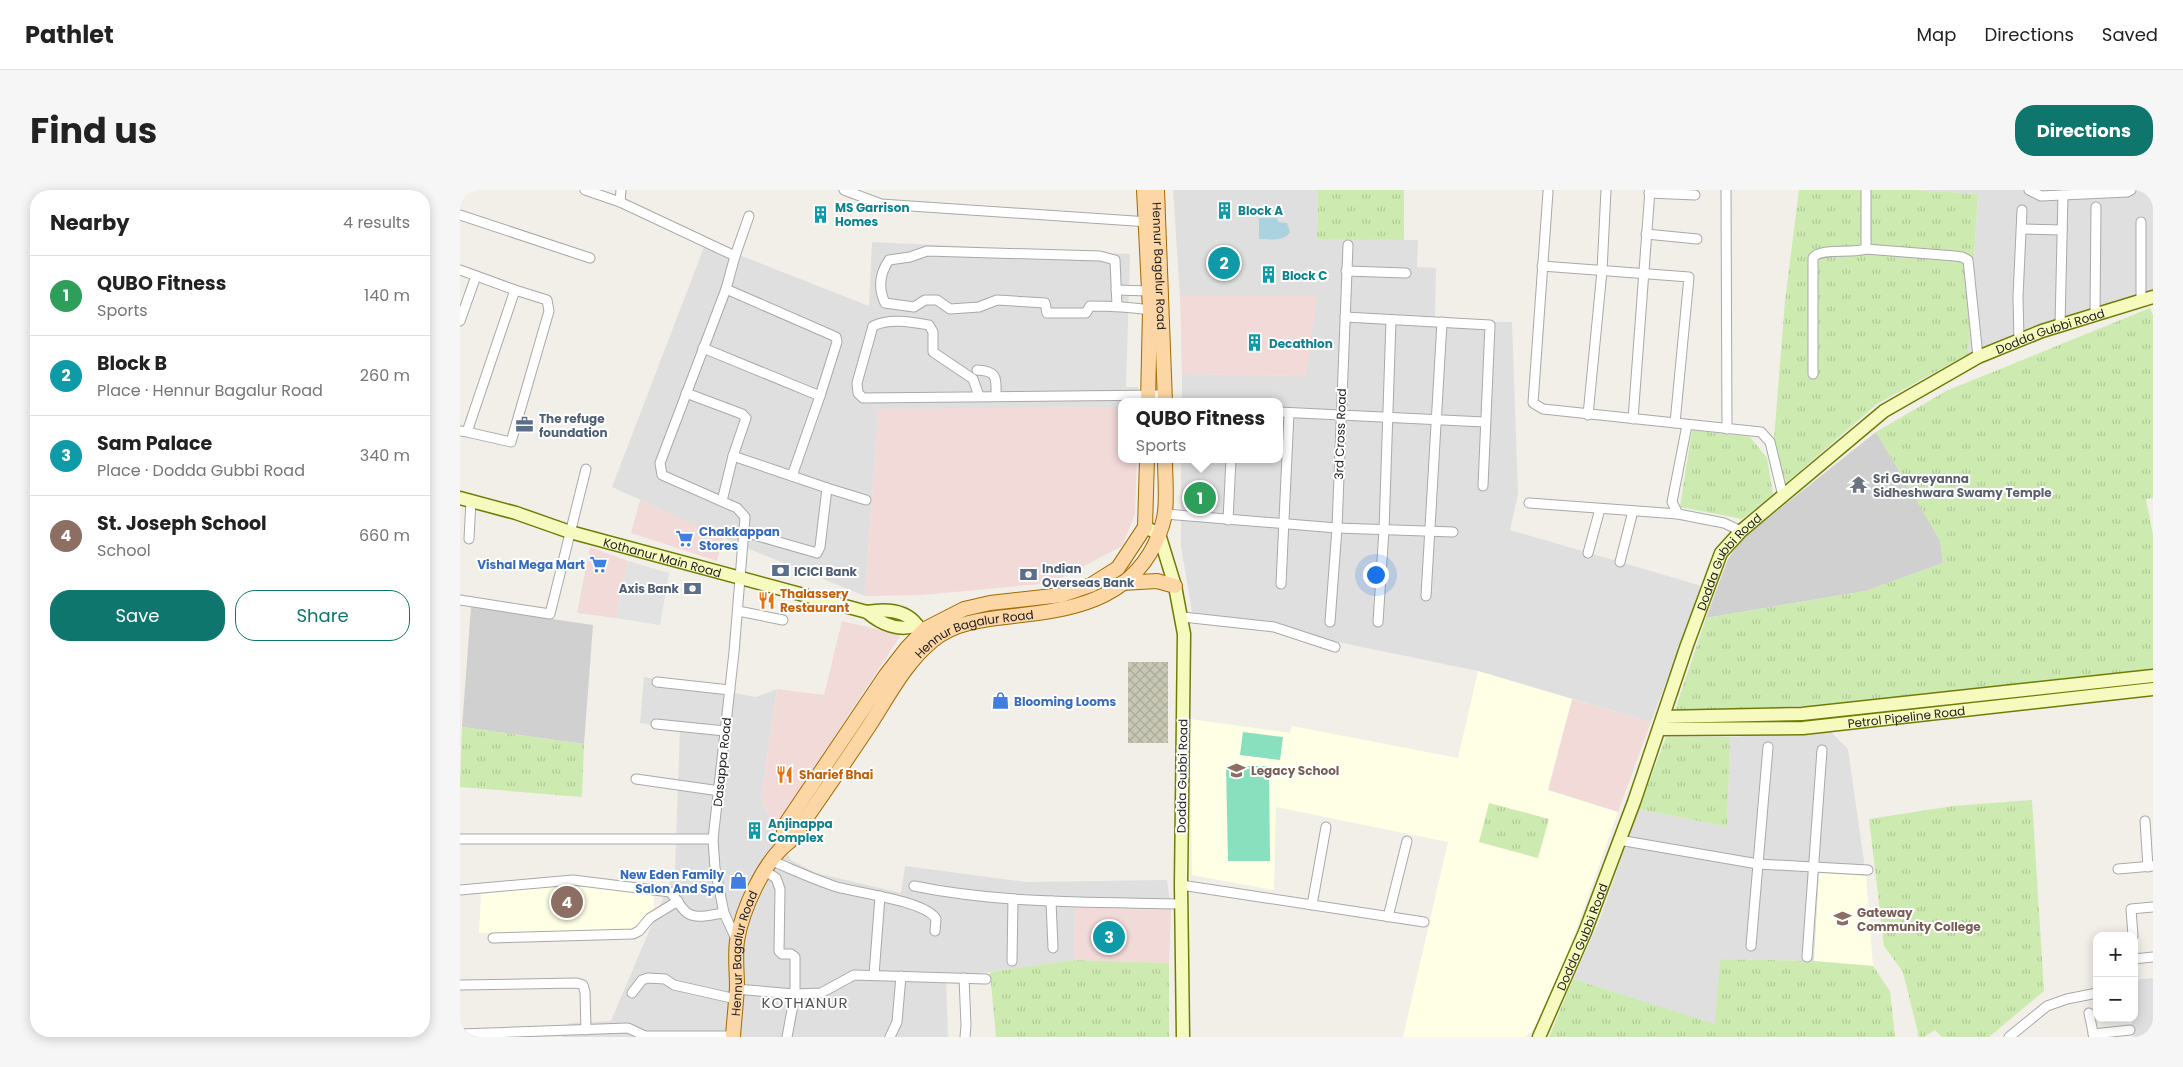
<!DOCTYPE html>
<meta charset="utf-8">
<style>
body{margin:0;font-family:Poppins,sans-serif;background:#f6f6f6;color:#222}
.controls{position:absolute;right:15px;bottom:15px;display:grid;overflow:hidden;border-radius:10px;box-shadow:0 2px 12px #0003}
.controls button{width:45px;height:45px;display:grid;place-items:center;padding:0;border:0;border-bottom:1px solid #e0e0e0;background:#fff;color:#222;font:25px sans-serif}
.you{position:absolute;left:915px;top:384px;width:18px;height:18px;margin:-12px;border:4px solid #fff;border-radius:50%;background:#1a73e8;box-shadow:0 0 0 8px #1a73e833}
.badge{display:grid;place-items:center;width:32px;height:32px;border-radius:50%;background:#0f766e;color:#fff;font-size:16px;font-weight:700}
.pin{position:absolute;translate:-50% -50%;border:2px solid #fff;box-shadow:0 1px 5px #0006}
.popup{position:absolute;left:658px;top:208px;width:165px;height:65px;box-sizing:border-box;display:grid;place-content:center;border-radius:10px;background:#fff;filter:drop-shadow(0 1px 4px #0005);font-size:16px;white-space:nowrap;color:#767676}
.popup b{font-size:19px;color:#222}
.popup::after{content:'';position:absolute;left:50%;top:100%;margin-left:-10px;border:10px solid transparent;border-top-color:#fff}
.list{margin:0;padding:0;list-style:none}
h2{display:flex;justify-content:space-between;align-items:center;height:65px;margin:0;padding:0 20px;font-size:21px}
h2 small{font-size:16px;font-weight:400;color:#767676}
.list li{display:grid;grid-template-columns:32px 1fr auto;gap:15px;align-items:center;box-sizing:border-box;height:80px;padding:0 20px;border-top:1px solid #e0e0e0}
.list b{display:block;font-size:19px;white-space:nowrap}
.list p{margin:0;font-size:16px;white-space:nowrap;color:#767676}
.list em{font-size:16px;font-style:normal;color:#767676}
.actions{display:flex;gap:10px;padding:15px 20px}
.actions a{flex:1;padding:11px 0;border:1px solid #0f766e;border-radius:20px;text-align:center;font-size:18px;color:#0f766e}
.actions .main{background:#0f766e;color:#fff}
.map{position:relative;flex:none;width:1693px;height:847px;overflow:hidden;border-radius:20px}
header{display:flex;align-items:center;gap:30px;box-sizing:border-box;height:70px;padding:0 25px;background:#fff;border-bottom:1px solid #e0e0e0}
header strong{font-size:24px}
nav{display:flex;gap:28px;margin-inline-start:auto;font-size:18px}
.intro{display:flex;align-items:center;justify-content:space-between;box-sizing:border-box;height:120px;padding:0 30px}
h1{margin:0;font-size:35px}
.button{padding:12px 22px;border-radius:20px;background:#0f766e;color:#fff;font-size:18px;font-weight:700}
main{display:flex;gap:30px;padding:0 30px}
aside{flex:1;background:#fff;border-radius:20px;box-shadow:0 2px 12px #0003}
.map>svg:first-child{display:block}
</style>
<header>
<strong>Pathlet</strong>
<nav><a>Map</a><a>Directions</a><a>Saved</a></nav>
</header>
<div class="intro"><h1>Find us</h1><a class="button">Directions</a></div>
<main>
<aside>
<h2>Nearby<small>4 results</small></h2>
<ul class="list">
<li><span class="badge" style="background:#2e9e5b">1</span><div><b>QUBO Fitness</b><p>Sports</p></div><em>140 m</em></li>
<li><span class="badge" style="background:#0f9aa8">2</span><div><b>Block B</b><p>Place · Hennur Bagalur Road</p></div><em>260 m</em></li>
<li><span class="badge" style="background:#0f9aa8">3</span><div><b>Sam Palace</b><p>Place · Dodda Gubbi Road</p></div><em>340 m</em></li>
<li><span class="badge" style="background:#8d6e63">4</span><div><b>St. Joseph School</b><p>School</p></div><em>660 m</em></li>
</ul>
<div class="actions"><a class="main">Save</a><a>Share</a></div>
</aside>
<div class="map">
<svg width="1693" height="847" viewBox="0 0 1693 847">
<defs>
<pattern id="construction-cross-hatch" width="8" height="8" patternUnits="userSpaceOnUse" patternTransform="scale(1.25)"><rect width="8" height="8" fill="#c7c7b4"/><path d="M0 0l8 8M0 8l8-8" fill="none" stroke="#abab9a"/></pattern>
<pattern id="grass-tufts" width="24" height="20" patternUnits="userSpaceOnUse" patternTransform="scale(1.25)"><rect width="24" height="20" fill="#cdebb0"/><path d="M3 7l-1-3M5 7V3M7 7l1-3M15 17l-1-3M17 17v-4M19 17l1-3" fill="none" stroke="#b0c997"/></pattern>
</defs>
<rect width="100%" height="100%" fill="#f2efe9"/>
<g fill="#e0dfdf">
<path d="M713,0H858L857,48L958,50L957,77L976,78L975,131L1052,132L1058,304L1050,340L1242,396L1191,532L1018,481L732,422L721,356V269H819V212H722V184L845,186L856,106H720Z"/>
<path d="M1457,0H1693V101L1508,164L1518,4Z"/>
<path d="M246,52L409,116L412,52L670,64L666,197H678V212H661V217L418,220L405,406L277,354L152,297Z"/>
<path d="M184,487L296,507L317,499L301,609L331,670L356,683L441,703L445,676L566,692L707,690L711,720L615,717L614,770L486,788L488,847H102L109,833L151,831L215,680L220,539L180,533Z"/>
<path d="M1370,541L1388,559L1406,686L1359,683L1354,771L1260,769L1256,835L1113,789L1138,734L1179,619L1267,637L1270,547Z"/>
<path d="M1693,788V847H1673L1671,828H1674V790Z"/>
</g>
<g fill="#f2dad9">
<path d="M720,106H857L846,186L722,184Z"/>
<path d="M661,217V269H677L675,325L662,356L592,393L462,405L405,406L418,219Z"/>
<path d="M180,310L263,347L257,371L171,343Z"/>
<path d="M130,357L168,371L156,428L117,423Z"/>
<path d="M382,431L441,445L315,637L301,609L317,499L364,505Z"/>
<path d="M1112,509L1191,532L1158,622L1087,600Z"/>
<path d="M615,717L711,720L709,773L614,770Z"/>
</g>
<g fill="#ffffe5">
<path d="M1018,481L1112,509L1088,600L1158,622L1107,765L1074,839L1065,847H943L988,652L816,617L814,700L732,685L730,529L830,543L832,536L998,568Z"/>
<path d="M1359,683L1406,686L1413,776L1354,771Z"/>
<path d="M113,694L194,700V720L175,741L19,743L21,704Z"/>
</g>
<g fill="#d0d0d0">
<path d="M1416,242L1480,350L1483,373L1406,401L1246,428L1268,369L1283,348Z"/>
<path d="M11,417L133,435L124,554L2,537Z"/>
</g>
<rect fill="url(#construction-cross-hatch)" x="668" y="472" width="40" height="81"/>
<g fill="url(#grass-tufts)">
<path d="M858,0H944V50L857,49Z"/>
<path d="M1339,0H1457L1518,4L1508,164L1417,214L1323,296L1314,249L1325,111Z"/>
<path d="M1690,118L1693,125V308L1686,309L1693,345V479L1383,515L1215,520L1246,428L1406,401L1483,373L1480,350L1416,242L1486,201Z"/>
<path d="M1232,240L1290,247L1307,268L1313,304L1282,329L1220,317Z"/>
<path d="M2,537L124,554L122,607L0,597Z"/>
<path d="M1206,547H1270L1267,637L1179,619Z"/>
<path d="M1572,610L1584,801L1529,847H1482L1475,840L1464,847H1459L1443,782L1424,756L1409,629L1493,616Z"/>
<path d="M1029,613L1089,629L1078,668L1019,652Z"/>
<path d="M1260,769L1354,771L1413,776L1430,801L1435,847H1089L1113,789L1255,834Z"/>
<path d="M614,770L709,773V847H536L530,782Z"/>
</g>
<g fill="#88e0be">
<path d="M783,542L823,547L820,570L780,565Z"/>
<path d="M766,576H809L810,671H768Z"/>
</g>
<path fill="#e2e2e2" d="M168,371L209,383L200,435L156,428Z"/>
<path fill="#aad3df" d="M799,28H817L818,32L827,33L830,42C825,52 810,49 799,49Z"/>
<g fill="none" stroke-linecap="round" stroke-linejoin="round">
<defs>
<g id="street">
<path d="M125,0L160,12L275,66L266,99L200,273L202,285L277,318L285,327L274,462L253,649L255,678L264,723L277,751"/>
<path d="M384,0L421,14L689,32"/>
<path d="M1266,0L1267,239"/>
<path d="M1569,0L1581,6L1667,2L1671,0"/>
<path d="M1088,2L1073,213L1083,219L1301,242L1310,252L1323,306"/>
<path d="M1189,3L1235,5"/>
<path d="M160,12L161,0"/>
<path d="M0,25L130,68"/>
<path d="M1562,39L1602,40"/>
<path d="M1186,44L1237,49"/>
<path d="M1406,59V0"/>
<path d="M275,66L289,26"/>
<path d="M1082,76L1229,87L1215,233"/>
<path d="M0,80L55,100"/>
<path d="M886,81L946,83"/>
<path d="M266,99L376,147L377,152L360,206"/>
<path d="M656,100L689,101"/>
<path d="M1681,111V32"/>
<path d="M657,116L655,70L640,66L467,61L450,67L429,70C420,83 418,98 425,113L454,117L465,110H477L490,119L519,117L537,110L585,113L587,123H626L630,116C650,116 670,117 690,120"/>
<path d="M1635,125L1636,17"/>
<path d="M885,127L1030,135L1023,296"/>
<path d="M0,131L16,86"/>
<path d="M1600,135L1603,5"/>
<path d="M1559,150L1558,107L1562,20"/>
<path d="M243,158L360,206L332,286"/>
<path d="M517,180C538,181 536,188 536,206"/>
<path d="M1353,184V68C1360,57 1392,64 1406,59L1495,66L1502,67L1508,70L1518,167"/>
<path d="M226,203L282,224L286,228L273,266"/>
<path d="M519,206L513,189L473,162V142L469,135C451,132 430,128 413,136L397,193L398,203L403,208L705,205"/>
<path d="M819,222L1024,232"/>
<path d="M1128,225L1142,81L1146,0"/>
<path d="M1173,229L1190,0"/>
<path d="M1227,235L1212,312L1218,324L1264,333L1281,341"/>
<path d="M0,241L7,242L51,252L89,121L87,110L55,100L7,242"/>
<path d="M262,311L273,266L367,298"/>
<path d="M1069,313L1218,324"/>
<path d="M705,324L877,338L993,342"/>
<path d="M768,330L771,269"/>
<path d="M284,342L357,363L360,357L367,298L406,310"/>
<path d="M9,349L11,310"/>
<path d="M1128,363L1140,319"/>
<path d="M1160,372L1173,321"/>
<path d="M821,394L829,223"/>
<path d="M966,406L982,132"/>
<path d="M0,410L90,424L126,279"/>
<path d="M278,421L323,430"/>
<path d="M723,427L814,437L875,457"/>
<path d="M870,432L877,338L888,55"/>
<path d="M918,432L924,340L931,130"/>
<path d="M197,492L270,500"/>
<path d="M196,534L265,541"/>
<path d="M176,589L260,601"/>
<path d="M1685,631L1688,677"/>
<path d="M0,649H253"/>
<path d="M1159,650L1298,674L1408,680"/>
<path d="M312,671C334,680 355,690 377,697C398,703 466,711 476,729L475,741"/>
<path d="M1658,679L1693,676"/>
<path d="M305,681L316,688L320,699L319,761L322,764H331L335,767V804L327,847"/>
<path d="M721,695L964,732"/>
<path d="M454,696C542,714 632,712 721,714"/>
<path d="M0,700L113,690L210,702C216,708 219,715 225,721C234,731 253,724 264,723"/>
<path d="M591,711L593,758"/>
<path d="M852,715L866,637"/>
<path d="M928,727L947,651"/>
<path d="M1673,746L1671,719L1693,717"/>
<path d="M33,748L173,744L179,741L190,728L218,711"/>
<path d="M1291,756L1308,557"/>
<path d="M1347,767L1362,560"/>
<path d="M1674,769L1693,767"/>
<path d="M552,771L553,709"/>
<path d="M414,785L420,706"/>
<path d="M504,788L506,835L505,847"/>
<path d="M0,795L117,793L123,795L125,802L126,840"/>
<path d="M276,799L335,804L361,803L394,785L526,789"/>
<path d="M172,803L182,790L188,788L205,789L214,795L276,809"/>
<path d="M1629,823L1634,847"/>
<path d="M0,844L168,838L185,846H273"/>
<path d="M1633,844L1670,840"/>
<path d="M430,847L437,832L441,786"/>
<path d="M1549,847L1587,816L1607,809L1637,803"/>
</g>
<g id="secondary">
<path id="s1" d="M0,308L56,323L110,342L407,422C421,434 439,442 457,435"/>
<path d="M685,337L699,344L715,396L724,444L721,695L723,847"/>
<path d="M407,422C425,419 445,419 457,435"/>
<path d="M1203,527L1342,524L1693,486"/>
<path id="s2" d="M1199,539L1343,538L1693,499"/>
<path id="s3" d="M1079,847L1125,742L1174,612L1227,455L1261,363L1281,341L1424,221L1518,167L1582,141L1693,107"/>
</g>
<g id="primary">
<path d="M684,0L690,120L688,212"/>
<path id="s4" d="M697,0L705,212"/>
<path d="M662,393L697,391L715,396"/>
<path d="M322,657L325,635L426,485L447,458L465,439L504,419L530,413L602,405L631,395L658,378L685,337L687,269"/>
<path id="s5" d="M273,847C274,831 276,814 277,797C277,782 275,766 277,751C282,720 304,670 330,651C357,613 383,575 409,536C428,507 445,473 472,451C494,432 526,429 554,426C610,420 667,411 695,354C699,345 704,333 705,322C707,305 705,287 705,269"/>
</g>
</defs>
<use href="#street" stroke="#a9a9a9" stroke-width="11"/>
<use href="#secondary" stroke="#707d05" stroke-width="15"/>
<use href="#primary" stroke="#a06b00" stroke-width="16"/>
<use href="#street" stroke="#fff" stroke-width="9"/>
<use href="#secondary" stroke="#f7fabf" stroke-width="12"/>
<use href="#primary" stroke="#fcd6a4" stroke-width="14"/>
</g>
<defs>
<symbol id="building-bare" viewBox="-9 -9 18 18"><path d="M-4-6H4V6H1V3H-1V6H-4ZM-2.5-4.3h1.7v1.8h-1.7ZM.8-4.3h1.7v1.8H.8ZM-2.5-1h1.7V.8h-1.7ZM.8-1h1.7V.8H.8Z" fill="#0f9aa8" stroke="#fff" stroke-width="2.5" paint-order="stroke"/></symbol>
<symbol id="office-bare" viewBox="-9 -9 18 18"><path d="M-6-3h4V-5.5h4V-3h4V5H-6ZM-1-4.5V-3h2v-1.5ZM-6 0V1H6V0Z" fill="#5c6f8a" stroke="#fff" stroke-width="2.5" paint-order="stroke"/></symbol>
<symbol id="temple-bare" viewBox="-9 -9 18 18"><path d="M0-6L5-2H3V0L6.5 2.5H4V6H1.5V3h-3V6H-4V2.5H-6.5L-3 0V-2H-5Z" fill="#6b7280" stroke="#fff" stroke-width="2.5" paint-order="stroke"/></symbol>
<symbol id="supermarket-bare" viewBox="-9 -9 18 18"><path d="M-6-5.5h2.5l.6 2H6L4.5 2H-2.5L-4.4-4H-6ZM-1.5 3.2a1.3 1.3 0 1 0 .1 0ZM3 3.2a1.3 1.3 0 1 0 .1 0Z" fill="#3f7fe0" stroke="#fff" stroke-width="2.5" paint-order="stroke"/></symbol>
<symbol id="bank-bare" viewBox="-9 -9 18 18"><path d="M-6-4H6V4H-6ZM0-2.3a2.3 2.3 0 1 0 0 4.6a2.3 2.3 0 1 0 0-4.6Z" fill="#5c6f8a" stroke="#fff" stroke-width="2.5" paint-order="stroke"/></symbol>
<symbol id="restaurant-bare" viewBox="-9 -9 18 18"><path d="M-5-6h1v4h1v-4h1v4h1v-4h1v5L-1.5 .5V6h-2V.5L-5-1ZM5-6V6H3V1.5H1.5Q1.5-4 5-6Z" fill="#e8710a" stroke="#fff" stroke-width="2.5" paint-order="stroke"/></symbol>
<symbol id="shop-bare" viewBox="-9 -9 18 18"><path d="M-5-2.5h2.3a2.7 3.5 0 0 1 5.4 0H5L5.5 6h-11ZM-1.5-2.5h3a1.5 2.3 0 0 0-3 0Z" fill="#3f7fe0" stroke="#fff" stroke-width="2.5" paint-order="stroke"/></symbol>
<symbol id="school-bare" viewBox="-9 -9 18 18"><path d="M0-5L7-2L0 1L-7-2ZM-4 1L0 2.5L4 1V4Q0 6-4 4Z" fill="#8d6e63" stroke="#fff" stroke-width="2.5" paint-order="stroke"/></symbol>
<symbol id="university-bare" viewBox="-9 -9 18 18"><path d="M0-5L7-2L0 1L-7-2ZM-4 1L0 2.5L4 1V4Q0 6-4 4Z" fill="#8d6e63" stroke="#fff" stroke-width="2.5" paint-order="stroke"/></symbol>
</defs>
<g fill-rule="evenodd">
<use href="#building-bare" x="752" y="8" width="25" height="25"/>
<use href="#building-bare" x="348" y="12" width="25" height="25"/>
<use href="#building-bare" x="796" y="72" width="25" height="25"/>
<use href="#building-bare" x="782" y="140" width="25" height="25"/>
<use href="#office-bare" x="52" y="222" width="25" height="25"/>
<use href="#temple-bare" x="1386" y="282" width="25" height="25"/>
<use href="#supermarket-bare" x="212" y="336" width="25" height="25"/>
<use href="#supermarket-bare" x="126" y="362" width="25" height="25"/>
<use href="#bank-bare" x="308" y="368" width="25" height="25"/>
<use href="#bank-bare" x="556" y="372" width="25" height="25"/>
<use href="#bank-bare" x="220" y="386" width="25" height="25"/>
<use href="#restaurant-bare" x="294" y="398" width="25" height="25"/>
<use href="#shop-bare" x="528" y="498" width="25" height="25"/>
<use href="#school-bare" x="764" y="568" width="25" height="25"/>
<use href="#restaurant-bare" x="312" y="572" width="25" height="25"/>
<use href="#building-bare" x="282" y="628" width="25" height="25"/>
<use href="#shop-bare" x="266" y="678" width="25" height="25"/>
<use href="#university-bare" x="1370" y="716" width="25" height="25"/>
</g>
<g text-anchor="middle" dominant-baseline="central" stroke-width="4" stroke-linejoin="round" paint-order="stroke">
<g font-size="12" font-weight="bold" fill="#0d838f" stroke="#fff" text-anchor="start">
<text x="375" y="17">MS Garrison<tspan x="375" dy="14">Homes</tspan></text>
<text x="778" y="20">Block A</text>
<text x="822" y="85">Block C</text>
<text x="809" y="153">Decathlon</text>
<text x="308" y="633">Anjinappa<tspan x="308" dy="14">Complex</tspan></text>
</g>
<g font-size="12" fill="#222" stroke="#fff">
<text stroke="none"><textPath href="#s4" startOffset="76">Hennur Bagalur Road</textPath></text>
<text stroke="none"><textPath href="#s3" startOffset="919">Dodda Gubbi Road</textPath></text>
<text transform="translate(880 244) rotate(-88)">3rd Cross Road</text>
<text stroke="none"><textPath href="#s1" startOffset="211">Kothanur Main Road</textPath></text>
<text stroke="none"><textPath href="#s3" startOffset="514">Dodda Gubbi Road</textPath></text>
<text stroke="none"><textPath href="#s5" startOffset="500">Hennur Bagalur Road</textPath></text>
<text stroke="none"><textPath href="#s2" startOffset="248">Petrol Pipeline Road</textPath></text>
<text transform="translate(262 572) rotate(-84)">Dasappa Road</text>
<text transform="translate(722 586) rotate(-89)">Dodda Gubbi Road</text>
<text stroke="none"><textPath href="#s3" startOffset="109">Dodda Gubbi Road</textPath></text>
<text stroke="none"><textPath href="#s5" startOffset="85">Hennur Bagalur Road</textPath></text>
</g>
<g font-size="12" font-weight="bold" fill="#4e5e75" stroke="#fff" text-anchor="start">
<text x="79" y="228">The refuge<tspan x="79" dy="14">foundation</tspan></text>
<text x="582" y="378">Indian<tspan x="582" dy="14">Overseas Bank</tspan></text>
<text x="334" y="381">ICICI Bank</text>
<text x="219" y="398" text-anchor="end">Axis Bank</text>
</g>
<g font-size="12" font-weight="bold" fill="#5b616d" stroke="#fff" text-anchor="start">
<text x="1413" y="288">Sri Gavreyanna<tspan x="1413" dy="14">Sidheshwara Swamy Temple</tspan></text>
</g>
<g font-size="12" font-weight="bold" fill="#366cbe" stroke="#fff" text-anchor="start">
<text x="239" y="341">Chakkappan<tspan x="239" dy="14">Stores</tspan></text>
<text x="125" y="374" text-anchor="end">Vishal Mega Mart</text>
<text x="554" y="511">Blooming Looms</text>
<text x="264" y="684" text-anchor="end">New Eden Family<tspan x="264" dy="14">Salon And Spa</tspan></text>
</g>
<g font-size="12" font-weight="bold" fill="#c56008" stroke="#fff" text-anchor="start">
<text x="320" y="403">Thalassery<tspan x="320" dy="14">Restaurant</tspan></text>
<text x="339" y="584">Sharief Bhai</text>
</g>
<g font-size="12" font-weight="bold" fill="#785e54" stroke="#fff" text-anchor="start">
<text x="791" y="580">Legacy School</text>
<text x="1397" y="722">Gateway<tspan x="1397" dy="14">Community College</tspan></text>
</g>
<g font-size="15" letter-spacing="1" fill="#555" stroke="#fff">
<text x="345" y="812">KOTHANUR</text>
</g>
</g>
</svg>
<div class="controls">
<button>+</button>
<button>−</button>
</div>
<div class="you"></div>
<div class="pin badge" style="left:740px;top:308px;background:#2e9e5b">1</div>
<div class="popup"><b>QUBO Fitness</b>Sports</div>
<div class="pin badge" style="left:764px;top:73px;background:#0f9aa8">2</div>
<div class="pin badge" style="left:649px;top:747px;background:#0f9aa8">3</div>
<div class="pin badge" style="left:107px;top:712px;background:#8d6e63">4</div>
</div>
</main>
